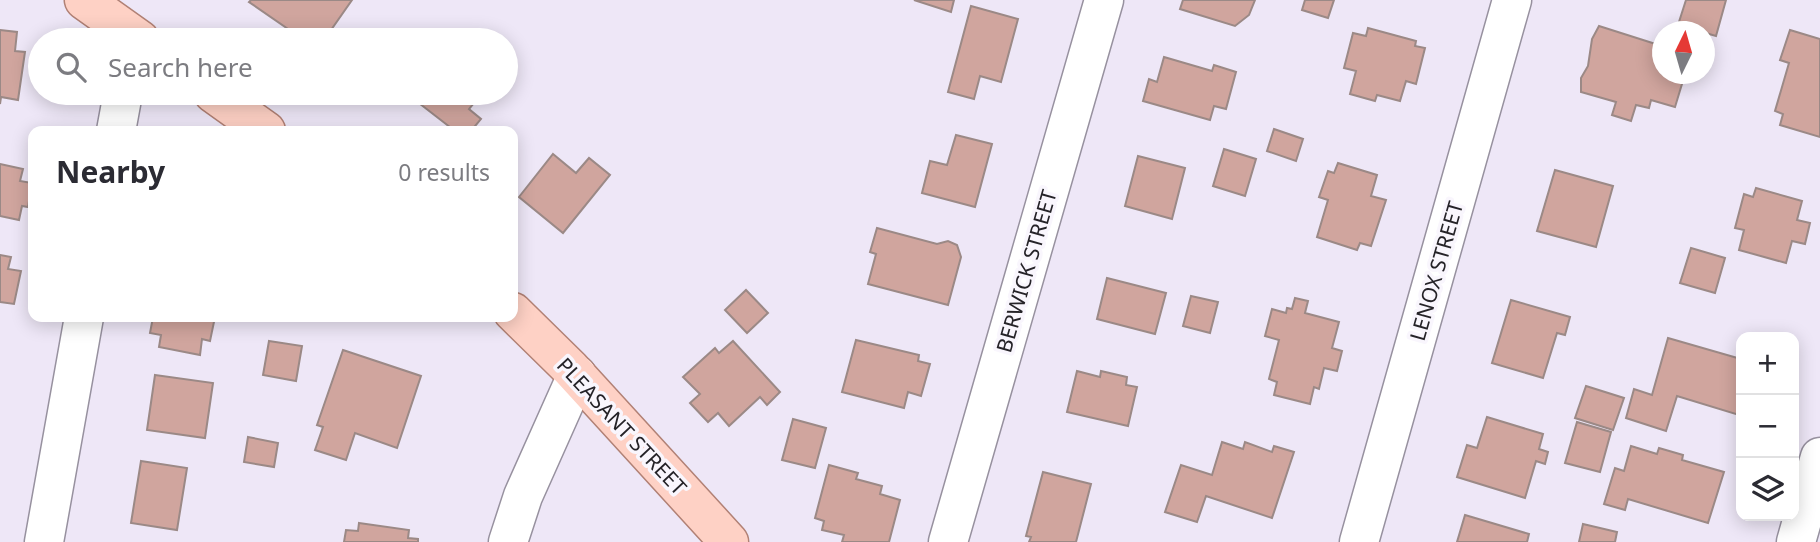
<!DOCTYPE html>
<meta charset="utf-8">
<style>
body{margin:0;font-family:"Noto Sans",sans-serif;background:#f2f2f3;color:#2b2b33}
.controls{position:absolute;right:21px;bottom:21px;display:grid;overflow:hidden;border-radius:14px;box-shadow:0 4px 18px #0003}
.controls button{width:63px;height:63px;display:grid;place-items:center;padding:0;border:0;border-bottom:2px solid #e1e1e2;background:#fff;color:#2b2b33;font:35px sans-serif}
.compass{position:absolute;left:1652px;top:21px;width:63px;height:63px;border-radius:50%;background:#fff;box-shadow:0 4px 18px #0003;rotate:5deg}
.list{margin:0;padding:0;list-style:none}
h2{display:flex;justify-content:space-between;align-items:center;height:91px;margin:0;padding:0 28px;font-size:30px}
h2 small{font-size:23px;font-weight:400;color:#7c7c81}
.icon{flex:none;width:38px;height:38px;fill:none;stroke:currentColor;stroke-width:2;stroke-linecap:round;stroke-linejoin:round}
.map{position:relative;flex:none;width:1820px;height:542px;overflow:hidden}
.search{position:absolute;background:#fff;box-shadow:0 4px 18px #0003;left:28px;top:28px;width:490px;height:77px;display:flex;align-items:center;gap:18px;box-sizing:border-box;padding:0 24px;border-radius:38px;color:#7c7c81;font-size:26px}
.panel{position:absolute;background:#fff;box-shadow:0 4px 18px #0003;left:28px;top:126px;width:490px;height:196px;border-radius:14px}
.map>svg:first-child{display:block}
</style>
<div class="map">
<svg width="1820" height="542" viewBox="0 0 1820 542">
<rect width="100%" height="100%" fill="#eee7f7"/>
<g fill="#d0a59e" stroke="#9b8986" stroke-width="2">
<path d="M251,0H352L324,40H304L249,2Z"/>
<path d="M914,0H954L951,12Z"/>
<path d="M1183,0H1255L1249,15L1235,26L1180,9Z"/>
<path d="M1305,0H1334L1328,18L1302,10Z"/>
<path d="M1686,0H1726L1716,36L1678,25Z"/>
<path d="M971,6L1018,19L1001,82L980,76L974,99L948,92Z"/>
<path d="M1599,26L1662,46V74H1685L1675,107L1651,100L1649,108L1636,105L1631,121L1612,115L1616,102L1581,92V78L1588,66L1592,39Z"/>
<path d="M1368,28L1416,41L1415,46L1425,48L1416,84L1406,81L1400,101L1377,95L1375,101L1350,94L1356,71L1344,68L1353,33L1366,36Z"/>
<path d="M0,30L17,32L15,51L25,52L18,100L1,97L0,104Z"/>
<path d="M1790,30L1820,39V137L1780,125L1783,114L1775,111L1789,63L1780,60Z"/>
<path d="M1164,57L1212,71L1214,65L1236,72L1226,109L1214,106L1210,120L1143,101L1149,79L1157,82Z"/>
<path d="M406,93H482L469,109L481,119L471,131H455Z"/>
<path d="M1274,129L1303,139L1296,161L1267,151Z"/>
<path d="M956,135L992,144L975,207L922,193L930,161L947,165Z"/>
<path d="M1224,149L1256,159L1245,196L1213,186Z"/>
<path d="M553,154L576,173L589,158L610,175L563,233L519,197Z"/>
<path d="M1138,156L1185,168L1172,219L1125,206Z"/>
<path d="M1338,163L1377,175L1371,196L1386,200L1371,246L1360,243L1357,250L1317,237L1328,200L1319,197L1328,171L1334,173Z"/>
<path d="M0,164L23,169L20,181L32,183L28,207L22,206L19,220L0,216Z"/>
<path d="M1555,170L1613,186L1596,247L1537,231Z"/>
<path d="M1756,188L1802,201L1797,220L1810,223L1805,244L1792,241L1786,263L1739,250L1744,230L1735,228L1744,194L1753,197Z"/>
<path d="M877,228L937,244L948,241L957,245L961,257L948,305L868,284L876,254L870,252Z"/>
<path d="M1691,248L1725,258L1715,293L1680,283Z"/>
<path d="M0,255L11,257L8,269L21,271L14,304L0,302Z"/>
<path d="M1107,278L1166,293L1155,334L1097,319Z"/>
<path d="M746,290L768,313L747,333L725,310Z"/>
<path d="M1191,296L1218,302L1210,333L1183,326Z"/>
<path d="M1295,298L1308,301L1305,313L1339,322L1332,348L1342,351L1337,371L1324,368L1319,389L1314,387L1310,404L1274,395L1277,382L1269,379L1279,340L1265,336L1272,309L1286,313L1287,308L1292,309Z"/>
<path d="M1511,300L1570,317L1565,335L1557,333L1543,378L1492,363Z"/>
<path d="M153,317H215L210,341L202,339L200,355L159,347L161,335L150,333Z"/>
<path d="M1668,338L1741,359L1739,415L1677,396L1666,431L1626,418L1634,389L1652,395Z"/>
<path d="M856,340L919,355L918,361L930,364L921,396L908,392L904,408L842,392Z"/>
<path d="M269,341L302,346L296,381L263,375Z"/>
<path d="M733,341L780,392L767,405L760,397L729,426L718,413L708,422L690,403L700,394L683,377L715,348L719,353Z"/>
<path d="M343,350L421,376L397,448L355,433L346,460L315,450L323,427L317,425Z"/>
<path d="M1077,371L1100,377L1101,371L1127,377L1126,385L1137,387L1128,426L1067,412Z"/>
<path d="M155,375L213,383L205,438L147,430Z"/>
<path d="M1586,386L1624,398L1613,430L1575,418Z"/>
<path d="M1487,417L1543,434L1539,449L1548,452L1545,464L1536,461L1525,498L1457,477L1467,445L1477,448Z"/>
<path d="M793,419L826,428L815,468L782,460Z"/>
<path d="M1577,422L1611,432L1600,472L1565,463Z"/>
<path d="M248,437L278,443L274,467L244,462Z"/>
<path d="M1222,442L1243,449L1245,442L1272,452L1274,446L1294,452L1272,518L1206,496L1197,522L1165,512L1181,465L1212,475Z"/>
<path d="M1631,446L1657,454L1659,448L1683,455L1682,460L1724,472L1708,523L1628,499L1625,510L1604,504L1615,468L1624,471Z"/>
<path d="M141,461L187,468L177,530L131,523Z"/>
<path d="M829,465L858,473L856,479L882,486L880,494L900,500L889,542H842L844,535L822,530L824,521L815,518Z"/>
<path d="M1043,472L1091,484L1076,542H1029L1031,537L1026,536Z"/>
<path d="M1465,515L1529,534L1527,542H1457Z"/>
<path d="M359,523L409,530L408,538L418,539V542H344L346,530L358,531Z"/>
<path d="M1583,524L1617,532L1615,542H1579Z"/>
</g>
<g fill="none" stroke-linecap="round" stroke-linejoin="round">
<defs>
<g id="minor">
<path d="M116,131L123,93"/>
<path d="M44,542L84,317"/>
<path d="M508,542L523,496L577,375"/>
<path d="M948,542L1104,0"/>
<path d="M1359,542L1512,0"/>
<path d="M1796,542L1820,457"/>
</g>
<g id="major">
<path d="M84,0L140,40"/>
<path d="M213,93L266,131"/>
<path d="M513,312L570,368L729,542"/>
</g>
</defs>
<use href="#minor" stroke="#97919f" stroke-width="41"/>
<use href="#major" stroke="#b18175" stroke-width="41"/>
<use href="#minor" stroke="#fff" stroke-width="38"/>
<use href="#major" stroke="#fed1c5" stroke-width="38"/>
</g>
<g text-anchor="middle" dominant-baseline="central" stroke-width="7" stroke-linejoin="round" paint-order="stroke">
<g font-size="21" fill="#252328" stroke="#f9f6fd">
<text transform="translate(1026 271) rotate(-74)">BERWICK STREET</text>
<text transform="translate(1436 271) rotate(-74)">LENOX STREET</text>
<text transform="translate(622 426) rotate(47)">PLEASANT STREET</text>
</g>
</g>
</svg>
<div class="controls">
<button>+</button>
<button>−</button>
<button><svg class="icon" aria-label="layers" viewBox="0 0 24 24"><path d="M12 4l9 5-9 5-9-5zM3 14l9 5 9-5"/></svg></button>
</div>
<svg class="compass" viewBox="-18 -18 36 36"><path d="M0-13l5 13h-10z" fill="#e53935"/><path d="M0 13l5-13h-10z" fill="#7c7c81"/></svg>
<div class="search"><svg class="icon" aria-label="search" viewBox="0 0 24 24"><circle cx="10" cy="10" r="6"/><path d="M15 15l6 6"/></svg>Search here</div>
<section class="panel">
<h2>Nearby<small>0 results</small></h2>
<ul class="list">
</ul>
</section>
</div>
